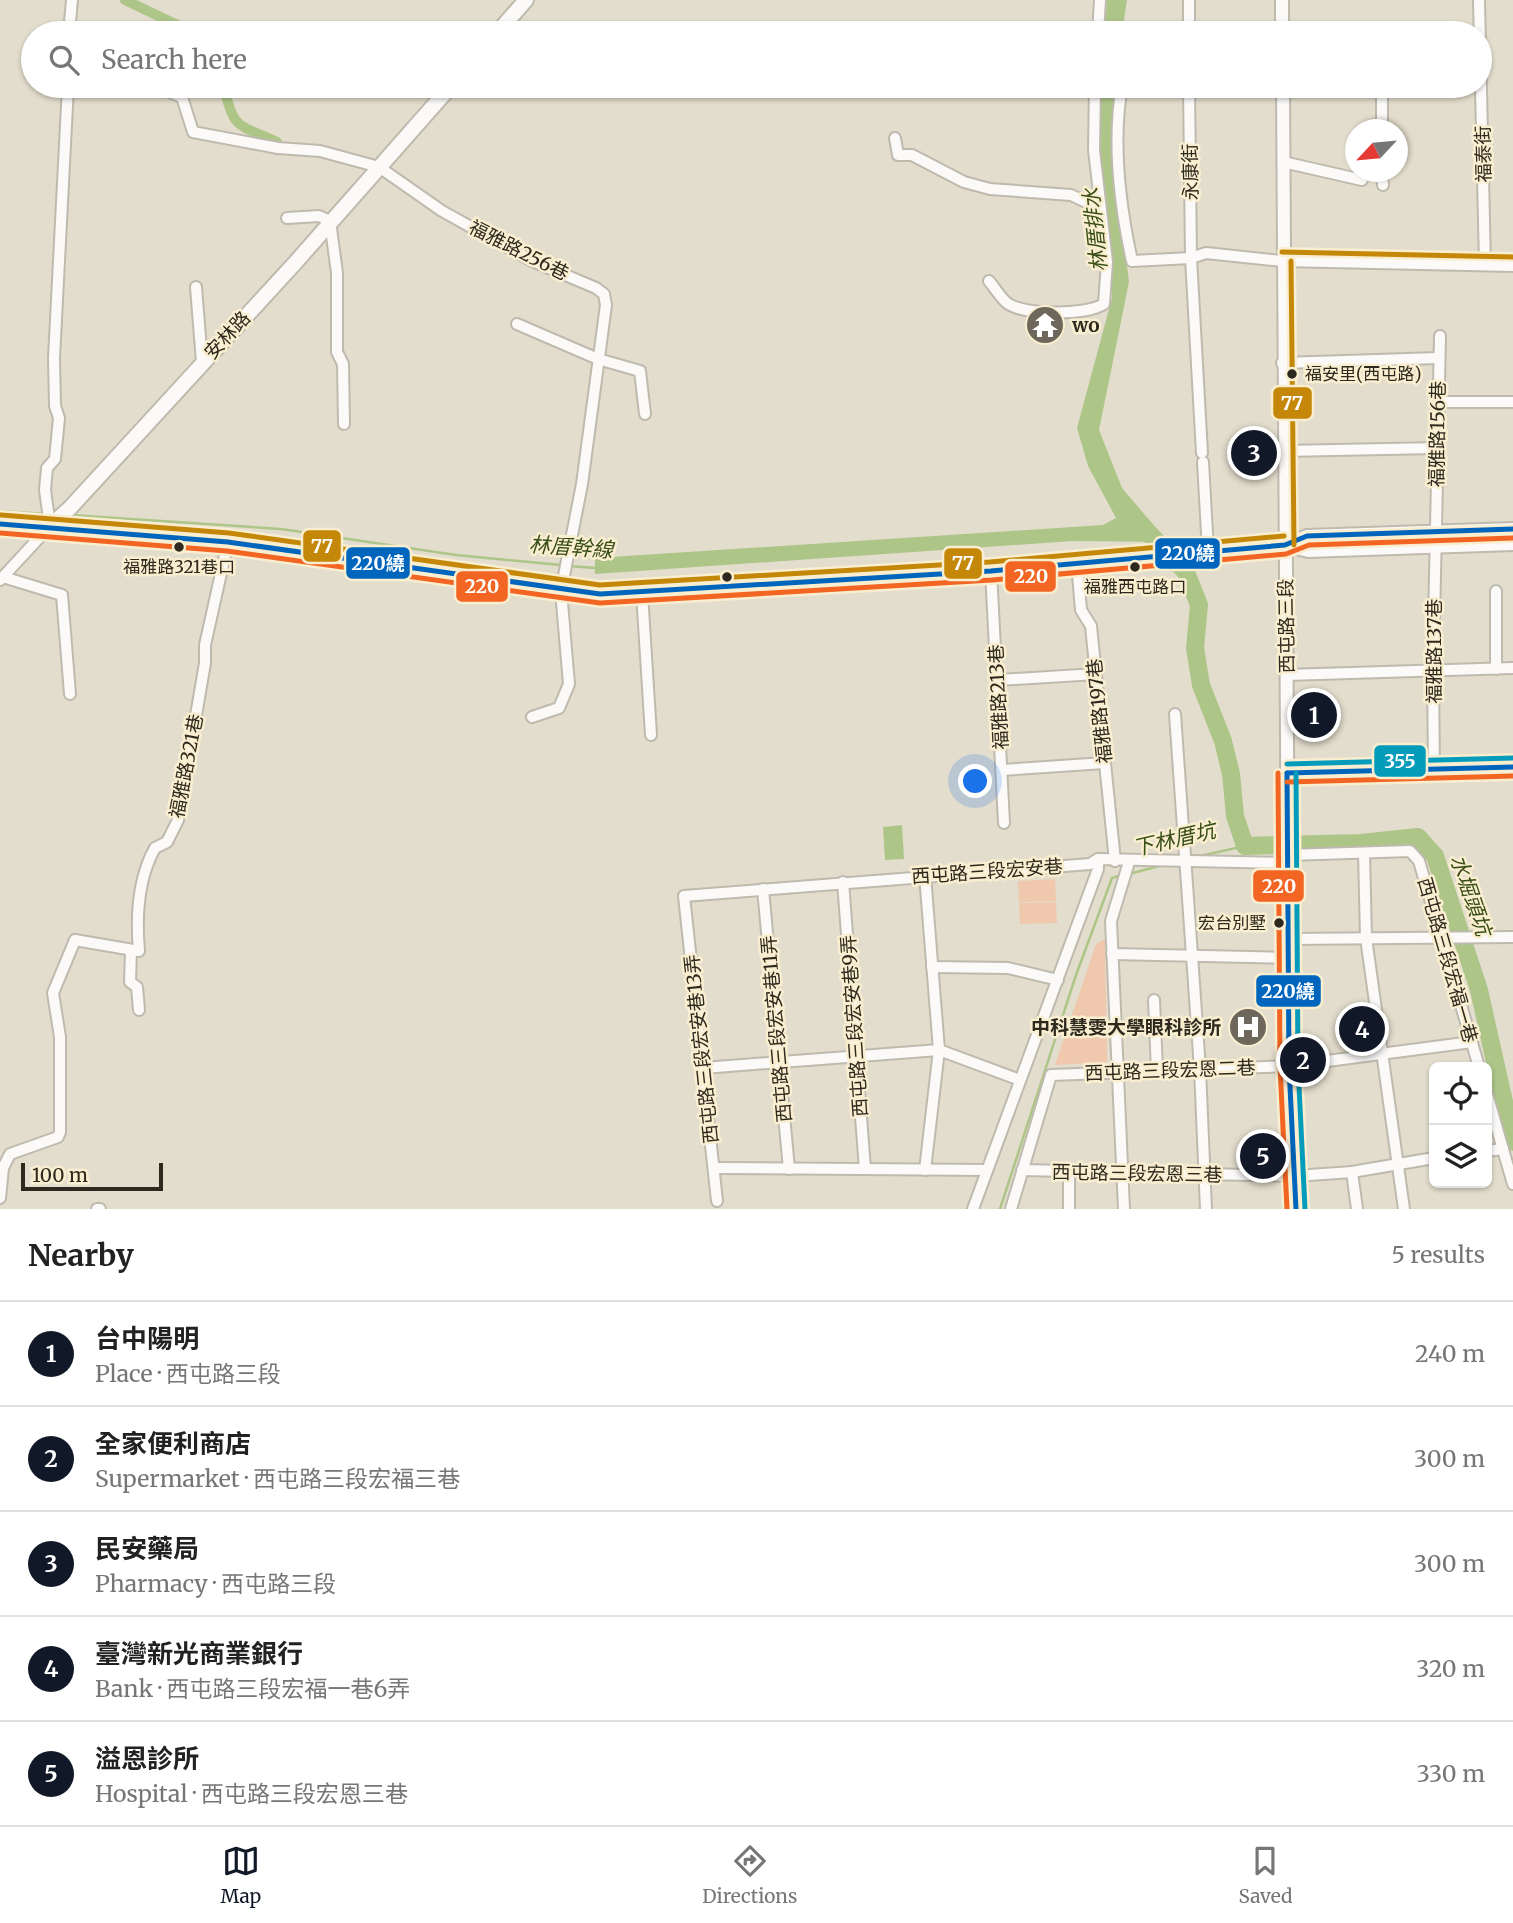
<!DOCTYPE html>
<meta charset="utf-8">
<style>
body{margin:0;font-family:Merriweather,"Noto Sans TC",serif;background:#f2f2f2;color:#222}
.controls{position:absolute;right:21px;bottom:21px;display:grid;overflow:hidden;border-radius:10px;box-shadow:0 2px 5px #0004}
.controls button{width:63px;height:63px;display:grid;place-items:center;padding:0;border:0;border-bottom:2px solid #e0e0e0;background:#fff;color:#222;font:35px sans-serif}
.compass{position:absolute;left:1345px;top:119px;width:63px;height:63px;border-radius:50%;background:#fff;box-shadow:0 2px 5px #0004;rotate:244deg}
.scale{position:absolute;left:21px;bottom:18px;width:142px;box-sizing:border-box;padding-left:7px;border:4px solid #2e291e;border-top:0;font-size:19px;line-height:24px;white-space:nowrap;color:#2e291e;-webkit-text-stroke:5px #faeed0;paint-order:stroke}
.you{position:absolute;left:976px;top:782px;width:24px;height:24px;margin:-18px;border:5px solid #fff;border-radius:50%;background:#1a73e8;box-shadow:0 0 0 10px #1a73e833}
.badge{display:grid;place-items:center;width:46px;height:46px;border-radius:50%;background:#111827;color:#fff;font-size:23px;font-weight:700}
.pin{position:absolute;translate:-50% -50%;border:4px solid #fff;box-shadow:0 2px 7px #0006}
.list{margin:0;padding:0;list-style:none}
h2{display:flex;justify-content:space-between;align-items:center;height:91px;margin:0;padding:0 28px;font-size:30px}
h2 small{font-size:23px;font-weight:400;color:#767676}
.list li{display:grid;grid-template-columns:46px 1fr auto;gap:21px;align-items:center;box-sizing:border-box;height:105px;padding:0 28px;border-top:2px solid #e0e0e0}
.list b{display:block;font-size:26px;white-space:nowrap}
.list p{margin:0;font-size:23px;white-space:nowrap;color:#767676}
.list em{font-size:23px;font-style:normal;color:#767676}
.icon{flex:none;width:38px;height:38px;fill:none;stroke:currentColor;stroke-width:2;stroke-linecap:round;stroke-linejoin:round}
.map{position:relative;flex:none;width:1513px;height:1209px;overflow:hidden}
.search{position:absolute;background:#fff;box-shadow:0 2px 5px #0004;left:21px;right:21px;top:21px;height:77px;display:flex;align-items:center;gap:18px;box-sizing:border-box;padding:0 24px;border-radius:38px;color:#767676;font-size:26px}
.sheet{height:616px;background:#fff}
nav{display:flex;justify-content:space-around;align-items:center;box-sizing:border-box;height:98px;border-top:2px solid #e0e0e0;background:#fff;font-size:19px;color:#767676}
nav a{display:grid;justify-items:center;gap:4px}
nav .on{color:#111827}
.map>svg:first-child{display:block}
</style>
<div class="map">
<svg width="1513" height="1209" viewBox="0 0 1513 1209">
<rect width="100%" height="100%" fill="#e3ddcd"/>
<g fill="#efc8ad">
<path d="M1055,879L1056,901L1019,902L1018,881Z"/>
<path d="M1056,902L1057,923L1020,924L1019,903Z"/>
<path d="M1105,939L1107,1062L1055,1065L1096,944Z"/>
</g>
<g fill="#aec588">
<path d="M1107,0H1127L1122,33H1105Z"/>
<path d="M1101,86H1116L1115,167L1129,282L1099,430L1122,488L1168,542L1073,541L595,574V558L1103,525L1116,518L1088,466L1077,428L1112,298L1097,142Z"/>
<path d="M902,825L904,859L885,860L883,827Z"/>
</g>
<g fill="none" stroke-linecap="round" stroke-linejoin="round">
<g stroke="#aec588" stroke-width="2.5">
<path d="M0,511L46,514"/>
<path d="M70,515L281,529L456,555L561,565"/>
<path d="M568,566L596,568"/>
<path d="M1200,856L1245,846"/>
<path d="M1129,874L1163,865"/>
<path d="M1000,1209L1076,975L1112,878L1122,875"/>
</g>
<g stroke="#aec588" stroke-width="10">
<path d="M125,0L194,33"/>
<path d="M224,86C233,130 238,124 277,142"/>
</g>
<path stroke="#aec588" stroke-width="18" d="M1140,524L1186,572L1199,605L1195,648L1201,685L1223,741L1231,774L1235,816L1245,846L1361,843L1418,837L1435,856L1479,990L1513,1142"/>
<defs>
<g id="minor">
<path d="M1479,0L1485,265"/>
<path d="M69,33L72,0"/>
<path d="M1098,33L1100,0"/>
<path d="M1189,33V0"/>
<path d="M155,86L182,97L193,132L278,148L320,151L379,167L442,211L532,261L596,288L604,294L606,305L582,484L561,591L569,684L559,708L532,717"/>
<path d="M1122,86C1112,142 1120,206 1132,261L1191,258L1206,253L1282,261L1513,266"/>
<path d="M1189,86L1191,258L1202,453"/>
<path d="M1382,86V130"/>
<path d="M895,138L898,155H912L964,182L990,189L1071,195L1101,209"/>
<path d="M1283,162L1362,180"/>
<path d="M1382,172L1383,185"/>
<path d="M287,218L319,216L330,221L337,273V352L343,364L344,424"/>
<path d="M989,281C995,288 1000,297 1007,303C1025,316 1086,315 1104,304L1107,262L1094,150L1095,86"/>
<path d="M196,287L202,362"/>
<path d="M517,324L598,359L640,371L645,414"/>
<path d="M1282,363L1439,358"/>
<path d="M1438,402H1513"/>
<path d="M1283,451L1437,448"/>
<path d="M1203,462L1208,551"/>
<path d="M1077,563L1081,610L1091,626L1115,861"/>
<path d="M991,571L1004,823"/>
<path d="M3,577L62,595L70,694"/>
<path d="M0,580L50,526L45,490L47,468L55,459L59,418L55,406L54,358L68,86"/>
<path d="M1496,591V669"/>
<path d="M642,593L651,735"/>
<path d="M1286,675L1513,668"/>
<path d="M998,680L1096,674"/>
<path d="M1175,714L1200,1069L1206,1209"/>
<path d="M1002,770L1104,763"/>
<path d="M1434,770L1433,671L1440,336"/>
<path d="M1364,853L1366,938L1404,1209"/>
<path d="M1289,855L1410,851L1419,861L1479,1067"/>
<path d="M925,875L939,1050L925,1170"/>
<path d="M843,882L865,1169"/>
<path d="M763,889L789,1169"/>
<path d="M1289,939L1513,937"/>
<path d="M131,950L130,982L137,987L139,1010"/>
<path d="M1112,954L1289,958"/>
<path d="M932,967L1008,968L1058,980"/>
<path d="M1154,1000L1157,1071"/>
<path d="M703,1068L939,1050L1020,1080"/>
<path d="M1487,1094L1513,1184"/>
<path d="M1487,1151L1503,1149"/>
<path d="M714,1168L987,1170"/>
<path d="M1022,1170L1295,1176L1352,1172L1434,1158"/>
<path d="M1352,1172L1357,1209"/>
<path d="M0,1198L3,1168L10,1154L58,1137L60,1132V1037L53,993L75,940L139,951C136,917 138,878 155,848L167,842L178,820L205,663V645L228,542"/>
<path d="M717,1201L684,896L1090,864L1098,859L1289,863"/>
<path d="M97,1209H100"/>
<path d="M973,1209L1098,869V859"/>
<path d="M1011,1209L1051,1075L1289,1066L1472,1042"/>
<path d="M1069,1209V1172"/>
<path d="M1124,1209L1111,921L1129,862"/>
</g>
<g id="tertiary">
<path d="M1282,0V33"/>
<path d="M1283,86L1289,1066L1296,1209"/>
<path d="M50,526L228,542L600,594L991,571L1285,545L1308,551L1513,544"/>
<path d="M1285,545L1307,536L1513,529"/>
<path d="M1287,773L1513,767"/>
</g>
<g id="secondary">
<path d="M497,33L526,0"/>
<path d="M0,524L50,526L70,508L295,263L451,86"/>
</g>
</defs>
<use href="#minor" stroke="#bfbaae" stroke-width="14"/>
<use href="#tertiary" stroke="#bfbaae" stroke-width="16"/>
<use href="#secondary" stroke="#bfbaae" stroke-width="18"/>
<use href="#minor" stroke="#fbfaf8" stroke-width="10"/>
<use href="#tertiary" stroke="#fbfaf8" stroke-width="12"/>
<use href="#secondary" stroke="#fbfaf8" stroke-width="14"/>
<defs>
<g id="bus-1">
<path d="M0,524L228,542L600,594L991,571L1285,545L1307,536L1513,529"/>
<path d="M1287,773L1289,1066L1296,1209"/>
<path d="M1287,773L1513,767"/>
</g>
<g id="bus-2">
<path d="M0,533L227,551L600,603L992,580L1286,554L1309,545L1513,538"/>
<path d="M1278,773L1280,1066L1287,1209"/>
<path d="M1287,782L1513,776"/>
</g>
<g id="bus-3">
<path d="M1282,252L1513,257"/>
<path d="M1291,261L1294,545"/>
<path d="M1,515L229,533L600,585L990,562L1284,536"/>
</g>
<g id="bus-4">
<path d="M1287,764L1513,758"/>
<path d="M1296,773L1298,1066L1305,1209"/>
</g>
</defs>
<use href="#bus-1" stroke="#faeed0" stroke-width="10"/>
<use href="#bus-2" stroke="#faeed0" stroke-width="10"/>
<use href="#bus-3" stroke="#faeed0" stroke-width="10"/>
<use href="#bus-4" stroke="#faeed0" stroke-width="10"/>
<use href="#bus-1" stroke="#0065bd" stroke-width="5"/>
<use href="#bus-2" stroke="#f26522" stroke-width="5"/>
<use href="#bus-3" stroke="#c58708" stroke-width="5"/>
<use href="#bus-4" stroke="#059cbc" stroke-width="5"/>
</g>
<defs>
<symbol id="temple-disc" viewBox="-11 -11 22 22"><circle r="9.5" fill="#6d685b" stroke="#faeed0"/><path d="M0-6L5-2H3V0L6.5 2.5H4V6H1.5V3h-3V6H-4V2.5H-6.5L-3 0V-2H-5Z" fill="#fff"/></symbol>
<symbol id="hospital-disc" viewBox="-11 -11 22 22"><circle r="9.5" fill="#6d685b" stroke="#faeed0"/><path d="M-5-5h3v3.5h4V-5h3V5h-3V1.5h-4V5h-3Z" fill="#fff"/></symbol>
</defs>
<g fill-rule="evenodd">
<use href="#temple-disc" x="1023" y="303" width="44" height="44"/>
<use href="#hospital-disc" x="1226" y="1005" width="44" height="44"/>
</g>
<g fill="#2e291e" stroke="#faeed0" stroke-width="2.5">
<circle cx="1292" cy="374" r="6"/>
<circle cx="179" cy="547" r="6"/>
<circle cx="1135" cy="567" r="6"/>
<circle cx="727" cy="577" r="6"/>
<circle cx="1279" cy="923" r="6"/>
</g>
<g text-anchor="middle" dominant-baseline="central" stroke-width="5" stroke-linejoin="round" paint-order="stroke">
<g font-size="17" fill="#2e291e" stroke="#faeed0">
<text x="1305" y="374" text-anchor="start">福安里(西屯路)</text>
<text x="179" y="567">福雅路321巷口</text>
<text x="1135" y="587">福雅西屯路口</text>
<text x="1266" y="923" text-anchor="end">宏台別墅</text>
</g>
<g font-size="19" fill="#2e291e" stroke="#faeed0">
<text transform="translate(1483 154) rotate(-91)">福泰街</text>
<text transform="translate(1190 172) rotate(-91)">永康街</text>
<text transform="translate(519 250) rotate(27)">福雅路256巷</text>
<text transform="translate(227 335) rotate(-47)">安林路</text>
<text transform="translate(1437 434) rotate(-89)">福雅路156巷</text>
<text transform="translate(1286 626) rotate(-91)">西屯路三段</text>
<text transform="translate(1434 651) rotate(-90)">福雅路137巷</text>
<text transform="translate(998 697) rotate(-93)">福雅路213巷</text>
<text transform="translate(1099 711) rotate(-96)">福雅路197巷</text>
<text transform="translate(186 766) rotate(-79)">福雅路321巷</text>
<text transform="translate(987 871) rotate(-4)">西屯路三段宏安巷</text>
<text transform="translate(1448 960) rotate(74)">西屯路三段宏福一巷</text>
<text transform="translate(854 1026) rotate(-94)">西屯路三段宏安巷9弄</text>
<text transform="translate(776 1029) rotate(-95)">西屯路三段宏安巷11弄</text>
<text transform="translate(701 1049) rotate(-96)">西屯路三段宏安巷13弄</text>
<text transform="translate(1170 1070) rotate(-2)">西屯路三段宏恩二巷</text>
<text transform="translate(1137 1173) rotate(1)">西屯路三段宏恩三巷</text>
</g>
<g font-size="19" font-weight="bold" fill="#2e291e" stroke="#faeed0" text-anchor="start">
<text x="1072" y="325">wo</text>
<text x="1221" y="1027" text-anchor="end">中科慧雯大學眼科診所</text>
</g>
<g font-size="21" font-style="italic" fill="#394e16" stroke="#faeed0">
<text transform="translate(1095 230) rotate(-96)">林厝排水</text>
<text transform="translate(571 547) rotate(4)">林厝幹線</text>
<text transform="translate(1174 839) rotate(-13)">下林厝坑</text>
<text transform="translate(1471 895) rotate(71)">水堀頭坑</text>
</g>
</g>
<g stroke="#faeed0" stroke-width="2.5">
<rect x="1272" y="386" width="41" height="34" rx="7" fill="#c58708"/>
<rect x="302" y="529" width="40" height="34" rx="7" fill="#c58708"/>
<rect x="1154" y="537" width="67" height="33" rx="7" fill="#0065bd"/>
<rect x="345" y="546" width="66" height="34" rx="7" fill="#0065bd"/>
<rect x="943" y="547" width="40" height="33" rx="7" fill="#c58708"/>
<rect x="1004" y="560" width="53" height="33" rx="7" fill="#f26522"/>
<rect x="455" y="570" width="54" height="33" rx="7" fill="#f26522"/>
<rect x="1373" y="744" width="54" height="34" rx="7" fill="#059cbc"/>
<rect x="1252" y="869" width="53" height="34" rx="7" fill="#f26522"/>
<rect x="1255" y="974" width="67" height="34" rx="7" fill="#0065bd"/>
</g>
<g font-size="19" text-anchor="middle" font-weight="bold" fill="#fff">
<text x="1292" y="410">77</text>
<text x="322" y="553">77</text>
<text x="1188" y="560">220繞</text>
<text x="378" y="570">220繞</text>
<text x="963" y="570">77</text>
<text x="1031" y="583">220</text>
<text x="482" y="593">220</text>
<text x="1400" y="768">355</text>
<text x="1279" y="893">220</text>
<text x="1288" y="998">220繞</text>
</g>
</svg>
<div class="controls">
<button><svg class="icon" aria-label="locate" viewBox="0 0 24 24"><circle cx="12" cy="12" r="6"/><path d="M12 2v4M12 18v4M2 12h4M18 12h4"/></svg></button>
<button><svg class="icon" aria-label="layers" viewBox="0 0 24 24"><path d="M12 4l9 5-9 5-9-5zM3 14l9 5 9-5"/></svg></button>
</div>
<svg class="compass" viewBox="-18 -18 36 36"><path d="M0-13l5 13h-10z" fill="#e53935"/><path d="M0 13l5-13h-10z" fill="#767676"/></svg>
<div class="scale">100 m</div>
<div class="you"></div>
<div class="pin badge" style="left:1314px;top:715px">1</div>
<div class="pin badge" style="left:1303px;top:1060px">2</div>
<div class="pin badge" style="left:1254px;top:453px">3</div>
<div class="pin badge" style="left:1362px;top:1029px">4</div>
<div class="pin badge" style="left:1263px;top:1156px">5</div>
<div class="search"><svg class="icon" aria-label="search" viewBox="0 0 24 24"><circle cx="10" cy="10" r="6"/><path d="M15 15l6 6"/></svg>Search here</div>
</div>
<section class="sheet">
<h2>Nearby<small>5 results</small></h2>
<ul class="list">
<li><span class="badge">1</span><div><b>台中陽明</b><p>Place · 西屯路三段</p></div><em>240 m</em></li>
<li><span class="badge">2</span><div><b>全家便利商店</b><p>Supermarket · 西屯路三段宏福三巷</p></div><em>300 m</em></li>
<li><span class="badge">3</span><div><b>民安藥局</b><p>Pharmacy · 西屯路三段</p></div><em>300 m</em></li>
<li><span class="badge">4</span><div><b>臺灣新光商業銀行</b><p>Bank · 西屯路三段宏福一巷6弄</p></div><em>320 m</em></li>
<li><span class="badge">5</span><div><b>溢恩診所</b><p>Hospital · 西屯路三段宏恩三巷</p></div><em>330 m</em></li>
</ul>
</section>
<nav>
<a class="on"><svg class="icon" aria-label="map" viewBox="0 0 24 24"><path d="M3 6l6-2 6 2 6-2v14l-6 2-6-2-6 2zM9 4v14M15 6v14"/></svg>Map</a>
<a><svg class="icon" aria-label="directions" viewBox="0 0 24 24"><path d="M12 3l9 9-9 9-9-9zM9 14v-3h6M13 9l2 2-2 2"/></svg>Directions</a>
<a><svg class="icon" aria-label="saved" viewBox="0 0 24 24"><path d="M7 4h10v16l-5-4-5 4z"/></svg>Saved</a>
</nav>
